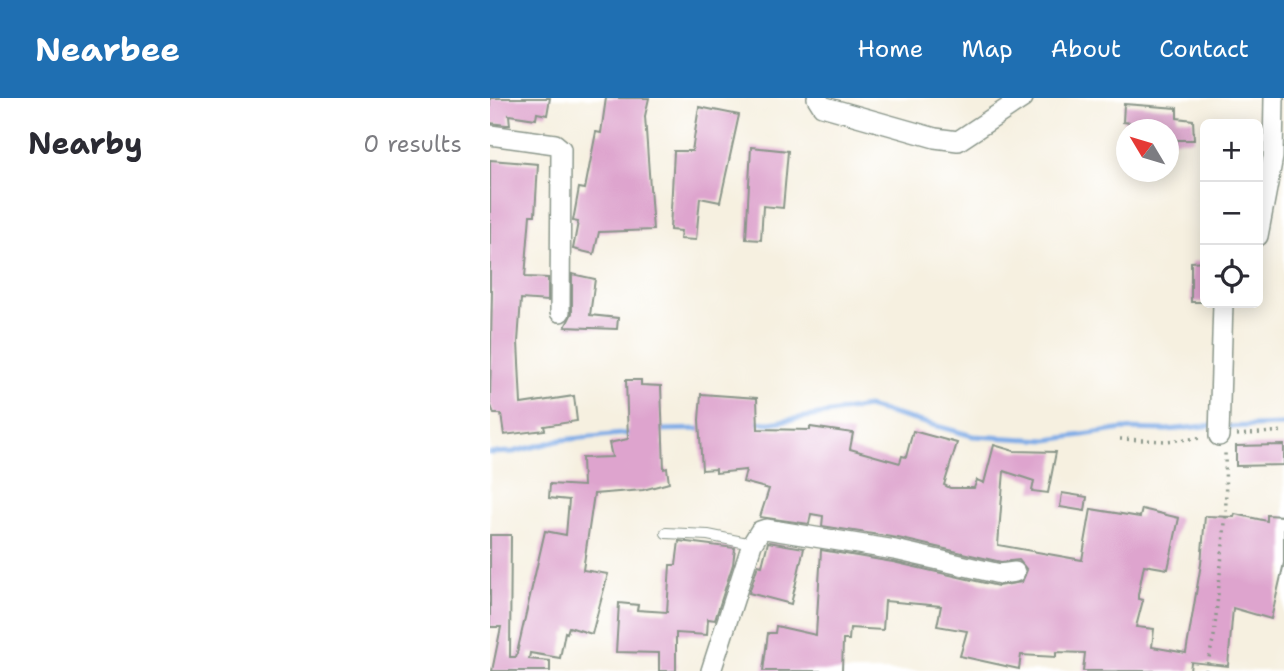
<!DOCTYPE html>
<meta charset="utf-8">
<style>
body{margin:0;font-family:"Shantell Sans",sans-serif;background:#f7f7f7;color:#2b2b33}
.controls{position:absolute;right:21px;top:21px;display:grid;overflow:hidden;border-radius:10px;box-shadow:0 4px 18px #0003}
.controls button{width:63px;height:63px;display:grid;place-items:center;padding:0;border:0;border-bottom:2px solid #e1e1e2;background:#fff;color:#2b2b33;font:35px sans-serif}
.compass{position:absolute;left:626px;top:21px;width:63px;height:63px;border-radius:50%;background:#fff;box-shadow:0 4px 18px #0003;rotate:308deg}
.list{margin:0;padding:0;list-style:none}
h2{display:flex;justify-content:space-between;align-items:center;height:91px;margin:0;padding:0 28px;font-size:30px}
h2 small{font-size:23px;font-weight:400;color:#7c7c81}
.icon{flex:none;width:38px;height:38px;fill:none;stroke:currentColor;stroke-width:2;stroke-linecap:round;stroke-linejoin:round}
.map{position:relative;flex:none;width:794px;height:573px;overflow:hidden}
header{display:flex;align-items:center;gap:42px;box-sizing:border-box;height:98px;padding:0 35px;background:#1f6fb2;color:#fff}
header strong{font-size:33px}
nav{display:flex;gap:38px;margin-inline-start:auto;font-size:24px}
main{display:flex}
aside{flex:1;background:#fff}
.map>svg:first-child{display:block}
</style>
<header>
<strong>Nearbee</strong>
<nav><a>Home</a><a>Map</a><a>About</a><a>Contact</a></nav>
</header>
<main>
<aside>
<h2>Nearby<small>0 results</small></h2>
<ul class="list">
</ul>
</aside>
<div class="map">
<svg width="794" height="573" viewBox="0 0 794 573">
<rect width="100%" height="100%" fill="#fff"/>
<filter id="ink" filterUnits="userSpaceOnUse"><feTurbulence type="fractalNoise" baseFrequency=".0143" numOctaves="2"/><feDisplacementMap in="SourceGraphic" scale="14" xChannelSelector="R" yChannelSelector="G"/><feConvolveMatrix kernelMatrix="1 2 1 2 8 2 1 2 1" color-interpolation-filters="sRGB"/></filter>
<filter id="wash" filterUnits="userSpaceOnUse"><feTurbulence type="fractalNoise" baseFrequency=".00686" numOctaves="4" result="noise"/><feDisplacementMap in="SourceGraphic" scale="28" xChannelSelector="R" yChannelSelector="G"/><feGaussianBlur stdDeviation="1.57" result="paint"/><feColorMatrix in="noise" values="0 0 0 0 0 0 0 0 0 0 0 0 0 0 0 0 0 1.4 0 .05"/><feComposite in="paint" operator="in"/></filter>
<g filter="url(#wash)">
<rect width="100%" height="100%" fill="#f6f0e0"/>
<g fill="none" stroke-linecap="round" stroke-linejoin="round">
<g stroke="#7caae6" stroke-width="5">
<path d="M262,324L280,325L377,309L483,338L558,342L634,331L677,332L725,327"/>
<path d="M735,329L794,327"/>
<path d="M165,332L215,331"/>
<path d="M0,355L23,354L71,342L142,335"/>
</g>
</g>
<g id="blocks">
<g fill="#dea4ce">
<path d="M0,0H60L57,17L47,15L46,21L19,17L20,27H16L0,25Z"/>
<path d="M116,0H159L155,18L163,132L109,134L104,156L83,151L88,124L83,123L89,90L95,91L106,34L111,35Z"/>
<path d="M634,6L687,10V20L703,22L704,42H678V32H655L654,26L633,24Z"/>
<path d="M209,9L249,17L230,104L210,100L206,142L190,141L191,133L180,132L184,53H202Z"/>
<path d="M261,49L298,53L293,110L273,108L271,142L256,141Z"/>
<path d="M0,62L48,66L45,117H40L35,179L58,180V203L31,201L28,244L31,306L84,298L87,323L54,328L55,332L14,337L11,316H4L0,305L2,192H0Z"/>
<path d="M715,163V204H701V164Z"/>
<path d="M82,176L105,181L100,217L128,220L127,231L75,229L82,215Z"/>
<path d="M136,282H151V287L171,288L174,371L177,370L179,385L153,392L104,396L93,472L118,476L102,536L79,529L77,535L75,534L70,560L40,555L39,561L60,563V573H2L11,529H0V437H21L20,559H26L55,433L76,437L79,402L59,400L60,386L93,388L92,360L122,359L119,345L138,341Z"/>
<path d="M211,296L267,300L268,331L320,332V329L363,335L360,351L410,365L412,358L416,359L423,333L467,345L454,387L460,390H484L487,382L494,385L504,347L524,353L566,354L558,395L542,393L544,383L514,373L508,447L592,462L601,411L650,419L652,411L689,420L678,471L654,467L648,497V501L653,502L646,529L664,531L662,549L696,555L711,466L715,418L744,419L745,416L777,423V417L794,418V465L781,521L743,510L738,568L701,564L700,573H593L595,555L566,554V559L531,557L529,571L470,558L477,533L447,528L451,508L395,503L393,532L360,530L359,542H353L352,573H273L278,535H285L286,528L326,537L331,452L403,464L508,488L532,484L537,472L529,462L511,464L408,440L332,428L333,418L321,416L319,426L270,419L279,391L253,384L256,372L226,375V371L212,372L209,322Z"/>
<path d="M794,347V367L746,368V348Z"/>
<path d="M572,395L597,399L595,413L570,409Z"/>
<path d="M189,443L245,450L243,466L225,522L218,521L217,537L186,535V573H169V555L126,554L129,505L148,507L147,512L177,514L180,467H186Z"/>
<path d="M278,444L314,450L301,506L259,495L268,467L272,468Z"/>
</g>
</g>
</g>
<g filter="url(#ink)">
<use href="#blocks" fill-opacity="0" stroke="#8a968a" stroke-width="2"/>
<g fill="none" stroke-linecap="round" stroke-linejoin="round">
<defs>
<path id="lane" d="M176,435L218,437L262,446"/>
<g id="street">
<path d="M327,0L332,8L445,40L468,43L533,0"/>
<path d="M0,37L65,46L71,51L70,214"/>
<path d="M768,138L783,59L784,0"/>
<path d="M729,338L733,205"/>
<path d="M221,573L262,446L270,433L276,431L405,452L510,476L525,474"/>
</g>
</defs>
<use href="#lane" stroke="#8a968a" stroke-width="12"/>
<use href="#street" stroke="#8a968a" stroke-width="22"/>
<g stroke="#8a968a" stroke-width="3.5" stroke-dasharray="2 5" stroke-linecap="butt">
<path d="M747,337L794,333"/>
<path d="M630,341L675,343L712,340"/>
<path d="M716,573L724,538L736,415L735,353"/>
</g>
<use href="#lane" stroke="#fff" stroke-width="10"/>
<use href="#street" stroke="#fff" stroke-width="19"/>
</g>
</g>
</svg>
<div class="controls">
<button>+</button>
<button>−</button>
<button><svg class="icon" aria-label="locate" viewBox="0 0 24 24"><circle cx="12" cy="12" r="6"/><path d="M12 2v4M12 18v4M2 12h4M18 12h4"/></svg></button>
</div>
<svg class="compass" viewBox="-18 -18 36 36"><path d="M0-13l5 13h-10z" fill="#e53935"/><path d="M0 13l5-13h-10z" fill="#7c7c81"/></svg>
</div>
</main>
